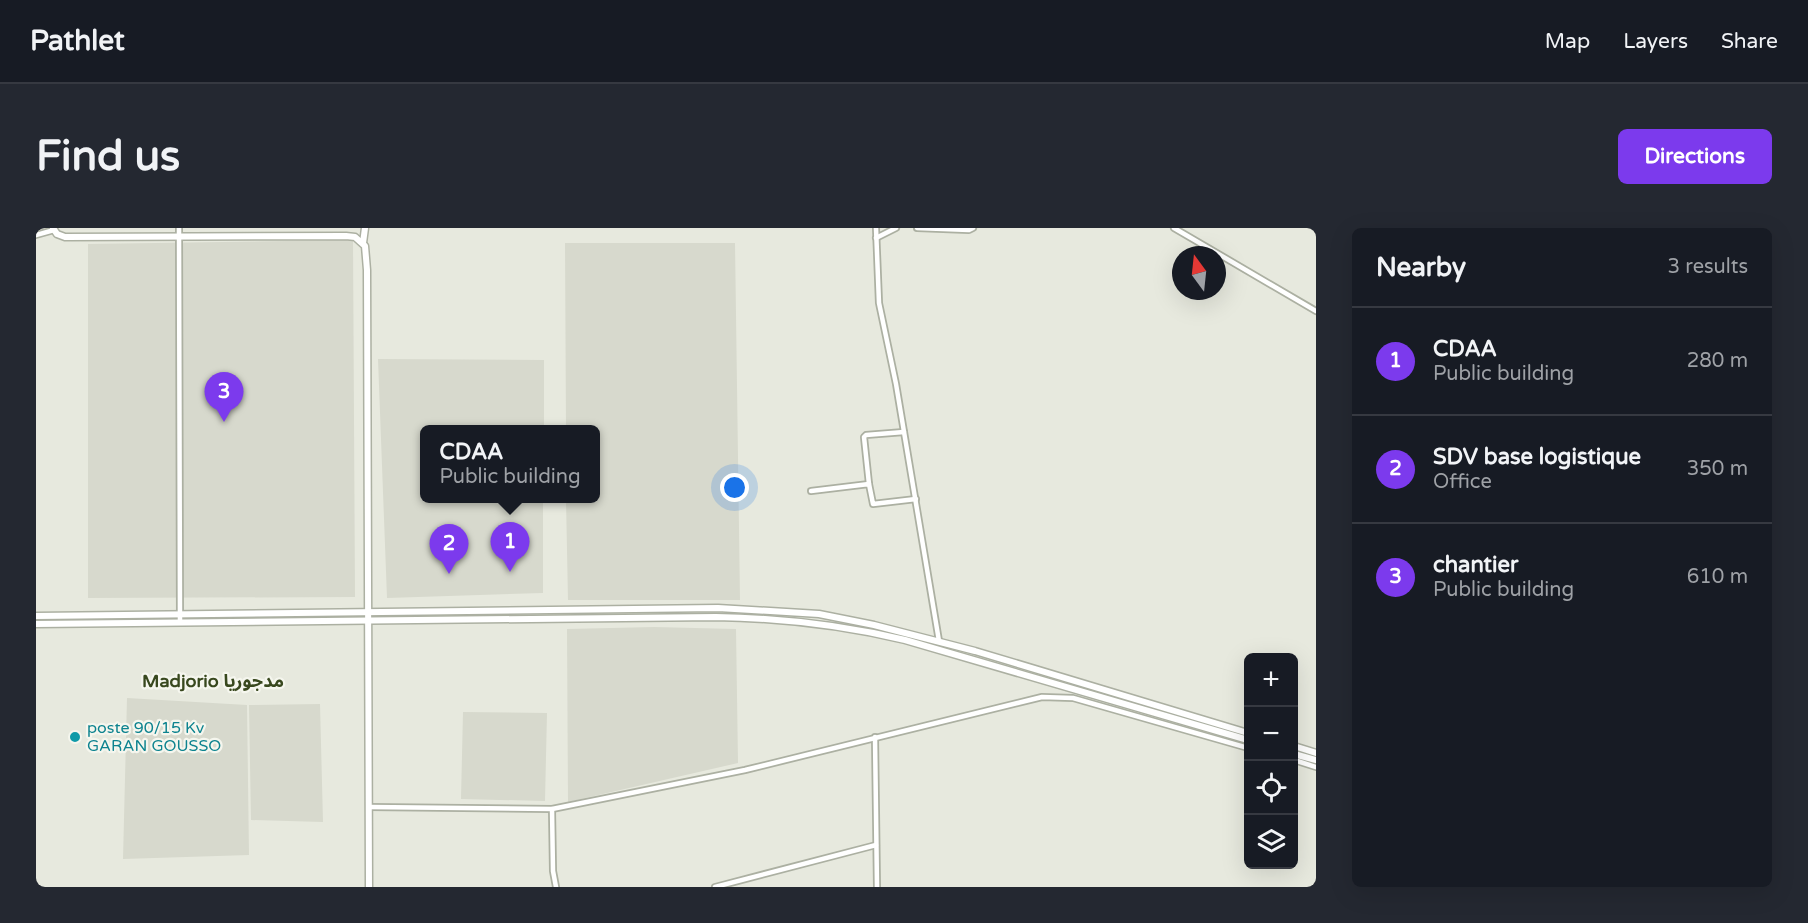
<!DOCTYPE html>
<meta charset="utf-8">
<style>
body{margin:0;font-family:"Varela Round","Noto Sans Arabic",sans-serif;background:#242831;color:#f1f3f6}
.controls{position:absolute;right:18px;bottom:18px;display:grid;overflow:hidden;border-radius:9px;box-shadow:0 6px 24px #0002}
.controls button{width:54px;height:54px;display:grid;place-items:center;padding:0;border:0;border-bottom:2px solid #363941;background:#171b24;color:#f1f3f6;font:30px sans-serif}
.compass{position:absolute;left:1136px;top:18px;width:54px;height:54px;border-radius:50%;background:#171b24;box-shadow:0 6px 24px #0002;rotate:345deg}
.you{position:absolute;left:699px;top:260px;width:21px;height:21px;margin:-15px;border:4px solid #fff;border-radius:50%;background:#1a73e8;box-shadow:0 0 0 9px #1a73e833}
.badge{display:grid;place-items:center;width:39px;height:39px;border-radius:50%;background:#7c3aed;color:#fff;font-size:20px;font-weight:700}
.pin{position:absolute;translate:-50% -50px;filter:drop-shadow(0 2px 3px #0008)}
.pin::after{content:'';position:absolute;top:32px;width:21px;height:18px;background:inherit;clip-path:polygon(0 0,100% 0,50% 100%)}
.popup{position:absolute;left:384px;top:197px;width:180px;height:78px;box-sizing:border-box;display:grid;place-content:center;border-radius:9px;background:#171b24;filter:drop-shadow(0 2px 4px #0005);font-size:20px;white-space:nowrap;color:#9ea1a6}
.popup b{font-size:22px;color:#f1f3f6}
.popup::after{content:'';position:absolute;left:50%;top:100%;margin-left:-12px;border:12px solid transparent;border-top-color:#171b24}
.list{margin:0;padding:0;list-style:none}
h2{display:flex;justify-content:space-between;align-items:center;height:78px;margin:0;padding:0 24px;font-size:26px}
h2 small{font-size:20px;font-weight:400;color:#9ea1a6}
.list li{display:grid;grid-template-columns:39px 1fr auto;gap:18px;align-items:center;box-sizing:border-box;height:108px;padding:0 24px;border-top:2px solid #363941}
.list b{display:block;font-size:22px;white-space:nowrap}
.list p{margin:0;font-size:20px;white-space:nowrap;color:#9ea1a6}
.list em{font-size:20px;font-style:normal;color:#9ea1a6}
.icon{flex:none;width:33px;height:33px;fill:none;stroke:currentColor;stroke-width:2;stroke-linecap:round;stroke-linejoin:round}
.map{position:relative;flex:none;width:1280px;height:659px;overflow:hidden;border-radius:9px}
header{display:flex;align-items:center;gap:36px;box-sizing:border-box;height:84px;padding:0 30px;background:#171b24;border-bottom:2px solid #363941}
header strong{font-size:28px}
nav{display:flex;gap:33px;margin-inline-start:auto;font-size:21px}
.intro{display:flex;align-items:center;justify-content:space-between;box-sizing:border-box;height:144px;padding:0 36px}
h1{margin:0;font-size:42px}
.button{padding:15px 27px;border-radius:9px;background:#7c3aed;color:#fff;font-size:21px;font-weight:700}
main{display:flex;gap:36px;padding:0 36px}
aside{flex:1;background:#171b24;border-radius:9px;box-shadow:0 6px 24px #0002}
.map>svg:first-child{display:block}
</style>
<header>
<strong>Pathlet</strong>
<nav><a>Map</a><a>Layers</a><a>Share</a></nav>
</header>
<div class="intro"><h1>Find us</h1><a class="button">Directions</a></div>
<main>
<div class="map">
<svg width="1280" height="659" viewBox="0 0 1280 659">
<rect width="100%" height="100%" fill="#e7e9de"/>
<g fill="#d7d9cd">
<path d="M317,12L319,369L52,370V16Z"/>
<path d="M529,15H699L704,372H532L530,271L560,270V202L530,201Z"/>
<path d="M342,131L508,132V201L388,202V270L507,271V365L351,370Z"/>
<path d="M618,399L700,401L702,535L532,574L531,401Z"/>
<path d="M91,470L211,477L213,627L87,631Z"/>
<path d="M284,476L287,594L215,592L213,477Z"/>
<path d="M427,484L511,485L509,573L425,571Z"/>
</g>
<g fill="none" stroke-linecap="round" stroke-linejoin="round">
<defs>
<g id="minor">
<path d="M143,0L144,394"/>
<path d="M840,0L843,75L860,156L903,413"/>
<path d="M881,0L933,2L937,0"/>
<path d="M1138,0L1280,83"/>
<path d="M0,7L18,2"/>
<path d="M840,10L860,0"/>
<path d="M833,256L828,209L830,207L868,204"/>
<path d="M775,263L833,256L837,276L880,271"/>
<path d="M839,509L841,659"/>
<path d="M1258,532L1280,539"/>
<path d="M333,579L516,581L709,542L1006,469L1037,470L1212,520"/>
<path d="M516,581L517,643L520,659"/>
<path d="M679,659L840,617"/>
</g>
<g id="tertiary">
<path d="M17,0L21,6L29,9L310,8L319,9L329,18L331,42L333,659"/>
<path d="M327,15L329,0"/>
<path d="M0,388L682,380L783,386L838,397L939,423L1212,505"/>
<path d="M0,396L680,389C745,390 807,397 869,412L1212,512"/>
<path d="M1258,518L1280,525"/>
<path d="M1258,526L1280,532"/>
</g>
</defs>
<use href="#minor" stroke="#acb0a2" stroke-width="8"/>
<use href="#tertiary" stroke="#acb0a2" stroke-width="9"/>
<use href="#minor" stroke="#fff" stroke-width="4.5"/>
<use href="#tertiary" stroke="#fff" stroke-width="6"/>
</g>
<circle fill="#0f9aa8" stroke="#f5f6ee" stroke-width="2" cx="39" cy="509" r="6"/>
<g text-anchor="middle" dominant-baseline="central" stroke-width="4.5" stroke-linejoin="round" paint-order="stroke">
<g font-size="16" fill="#0d838f" stroke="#f5f6ee" text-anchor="start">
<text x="51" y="500">poste 90/15 Kv<tspan x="51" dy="18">GARAN GOUSSO</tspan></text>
</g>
<g font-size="18" font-weight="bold" fill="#38481e" stroke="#f5f6ee">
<text x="177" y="453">Madjorio مدجوريا</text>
</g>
</g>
</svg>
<div class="controls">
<button>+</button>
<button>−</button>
<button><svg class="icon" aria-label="locate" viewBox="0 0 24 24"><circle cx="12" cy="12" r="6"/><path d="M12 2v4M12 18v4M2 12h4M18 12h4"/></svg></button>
<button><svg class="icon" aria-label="layers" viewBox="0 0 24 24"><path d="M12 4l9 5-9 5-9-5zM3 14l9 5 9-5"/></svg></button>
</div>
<svg class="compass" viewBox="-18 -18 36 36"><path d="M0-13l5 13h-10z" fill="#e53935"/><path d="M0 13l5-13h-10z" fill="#9ea1a6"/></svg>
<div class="you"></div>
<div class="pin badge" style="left:474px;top:344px">1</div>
<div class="popup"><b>CDAA</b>Public building</div>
<div class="pin badge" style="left:413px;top:346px">2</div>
<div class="pin badge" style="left:188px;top:194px">3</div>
</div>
<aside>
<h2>Nearby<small>3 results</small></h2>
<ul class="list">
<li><span class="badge">1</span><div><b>CDAA</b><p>Public building</p></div><em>280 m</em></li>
<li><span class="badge">2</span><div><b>SDV base logistique</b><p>Office</p></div><em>350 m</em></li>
<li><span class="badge">3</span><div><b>chantier</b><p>Public building</p></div><em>610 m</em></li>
</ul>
</aside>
</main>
